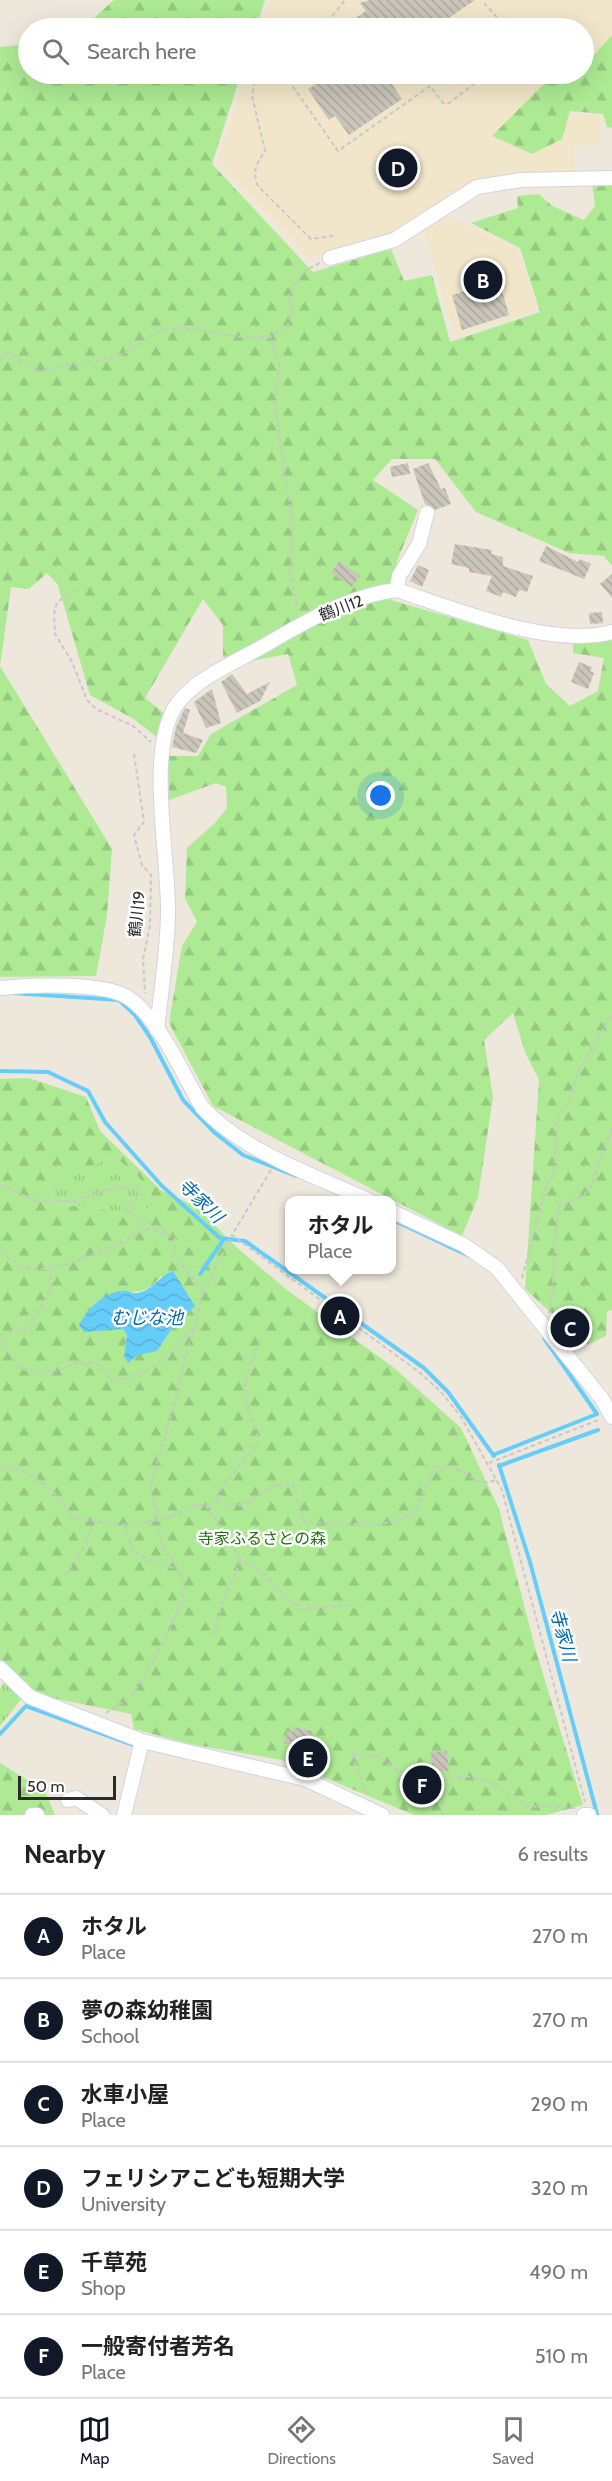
<!DOCTYPE html>
<meta charset="utf-8">
<style>
body{margin:0;font-family:Cabin,"Noto Sans JP",sans-serif;background:#f6f6f6;color:#222}
.scale{position:absolute;left:18px;bottom:15px;width:98px;box-sizing:border-box;padding-left:6px;border:3px solid #2b2b2b;border-top:0;font-size:16px;line-height:21px;white-space:nowrap;color:#2b2b2b;-webkit-text-stroke:4px #fff;paint-order:stroke}
.you{position:absolute;left:381px;top:796px;width:21px;height:21px;margin:-15px;border:4px solid #fff;border-radius:50%;background:#1a73e8;box-shadow:0 0 0 9px #1a73e833}
.badge{display:grid;place-items:center;width:39px;height:39px;border-radius:50%;background:#111827;color:#fff;font-size:20px;font-weight:700}
.pin{position:absolute;translate:-50% -50%;border:3px solid #fff;box-shadow:0 2px 6px #0006}
.popup{position:absolute;left:285px;top:1196px;width:111px;height:78px;box-sizing:border-box;display:grid;place-content:center;border-radius:12px;background:#fff;filter:drop-shadow(0 2px 4px #0005);font-size:20px;white-space:nowrap;color:#767676}
.popup b{font-size:22px;color:#222}
.popup::after{content:'';position:absolute;left:50%;top:100%;margin-left:-12px;border:12px solid transparent;border-top-color:#fff}
.list{margin:0;padding:0;list-style:none}
h2{display:flex;justify-content:space-between;align-items:center;height:78px;margin:0;padding:0 24px;font-size:26px}
h2 small{font-size:20px;font-weight:400;color:#767676}
.list li{display:grid;grid-template-columns:39px 1fr auto;gap:18px;align-items:center;box-sizing:border-box;height:84px;padding:0 24px;border-top:2px solid #e0e0e0}
.list b{display:block;font-size:22px;white-space:nowrap}
.list p{margin:0;font-size:20px;white-space:nowrap;color:#767676}
.list em{font-size:20px;font-style:normal;color:#767676}
.icon{flex:none;width:33px;height:33px;fill:none;stroke:currentColor;stroke-width:2;stroke-linecap:round;stroke-linejoin:round}
.map{position:relative;flex:none;width:612px;height:1815px;overflow:hidden}
.search{position:absolute;background:#fff;box-shadow:0 6px 24px #0002;left:18px;right:18px;top:18px;height:66px;display:flex;align-items:center;gap:15px;box-sizing:border-box;padding:0 21px;border-radius:33px;color:#767676;font-size:22px}
.sheet{height:582px;background:#fff}
nav{display:flex;justify-content:space-around;align-items:center;box-sizing:border-box;height:84px;border-top:2px solid #e0e0e0;background:#fff;font-size:16px;color:#767676}
nav a{display:grid;justify-items:center;gap:3px}
nav .on{color:#111827}
.map>svg:first-child{display:block}
</style>
<div class="map">
<svg width="612" height="1815" viewBox="0 0 612 1815">
<defs>
<pattern id="grass-tufts" width="24" height="20" patternUnits="userSpaceOnUse" patternTransform="scale(1.5)"><rect width="24" height="20" fill="#adea93"/><path d="M3 7l-1-3M5 7V3M7 7l1-3M15 17l-1-3M17 17v-4M19 17l1-3" fill="none" stroke="#95c97f"/></pattern>
<pattern id="forest-firs" width="22" height="20" patternUnits="userSpaceOnUse" patternTransform="scale(1.5)"><rect width="22" height="20" fill="#adea93"/><path d="M5 1l3.5 6h-7zM16 11l3.5 6h-7z" fill="#95c97f"/></pattern>
<pattern id="water-waves" width="16" height="10" patternUnits="userSpaceOnUse" patternTransform="scale(1.5)"><rect width="16" height="10" fill="#65cdfa"/><path d="M0 5q4-4 8 0t8 0" fill="none" stroke="#58b0d6"/></pattern>
<pattern id="building-back-hatch" width="6" height="6" patternUnits="userSpaceOnUse" patternTransform="scale(1.5)"><rect width="6" height="6" fill="#c9c5ba"/><path d="M-1 5l2 2M0 0l6 6M5-1l2 2" fill="none" stroke="#ada9a0"/></pattern>
</defs>
<rect width="100%" height="100%" fill="#eee7dc"/>
<g fill="#f1e6c9">
<path d="M271,0H612V66L584,67V28H261Z"/>
<path d="M247,74H560L568,115L601,116L602,145H574L575,173L501,176L472,182L393,232L310,258L217,162Z"/>
<path d="M443,214L518,249L538,310L455,336L423,227Z"/>
</g>
<g fill="url(#grass-tufts)">
<path d="M114,1156L138,1176L154,1203L134,1220L102,1209L54,1204L49,1186L62,1169L77,1172Z"/>
<path d="M4,1681L22,1698L0,1726V1689Z"/>
</g>
<g fill="url(#forest-firs)" fill-rule="evenodd">
<path d="M114,0H265L256,28H83Z"/>
<path d="M612,35V128L607,127L603,114L570,111L562,139L532,154L492,136L554,74H584V54L594,55Z"/>
<path d="M28,44V74H241L212,164L313,272L391,249L404,281L432,275L450,342L540,312L520,248L471,223L518,208L517,196L539,194L552,206L584,220L595,206L592,182H612V566L604,556L569,553L476,512L435,459H392L373,480L418,510L397,561L391,600L528,640L546,684L570,706L598,691L604,658L573,653V642L612,638V1310L607,1311L606,1336L589,1344L579,1342L584,1327L577,1313L556,1317L525,1289L539,1080L525,1052L513,1013L484,1040L493,1097L478,1197L462,1236L213,1106L169,1023L182,946L197,922L185,898L187,848L215,823L227,808L226,787L216,783L169,800L168,756H198L211,734L297,685L288,654L240,663L223,657V625L203,599L145,698L164,713L158,738L134,719L90,695L58,585L47,573L29,589L11,587L0,666L112,849L107,915L96,976L0,977V47Z"/>
<path d="M29,1078L86,1097L100,1131L162,1191L197,1207L236,1247L287,1290L393,1367L461,1428L499,1509L536,1651L583,1805L546,1815H414L282,1760L190,1744L134,1729L131,1714L37,1695L0,1671V1079ZM114,1156L138,1176L154,1203L134,1220L102,1209L54,1204L49,1186L62,1169L77,1172ZM161,1276L195,1306L171,1330L157,1350L124,1356L127,1335L123,1329H113L122,1291C139,1294 150,1290 161,1276Z"/>
<path d="M0,1763L45,1791L55,1815H0Z"/>
</g>
<path fill="url(#water-waves)" d="M173,1271L195,1306L171,1330L157,1351L138,1355L128,1363L124,1356L127,1335L123,1329L84,1332L79,1325C88,1309 103,1292 123,1291C127,1290 132,1294 137,1293C152,1291 159,1276 173,1271Z"/>
<g fill="none" stroke-linecap="round" stroke-linejoin="round">
<g stroke="#65cdfa" stroke-width="4">
<path d="M13,993L119,1000L135,1015L150,1037L183,1100L215,1133L243,1155L296,1176"/>
<path d="M0,1071L48,1072L88,1091L105,1122L162,1186L220,1238L245,1241L424,1368L448,1392L494,1456"/>
<path d="M391,1219L469,1256"/>
<path d="M200,1274L224,1239"/>
<path d="M493,1455L597,1414L544,1338"/>
<path d="M499,1465L530,1562L597,1814"/>
<path d="M499,1466L598,1430"/>
<path d="M0,1734L26,1706L139,1747"/>
</g>
</g>
<g fill="url(#building-back-hatch)">
<path d="M370,0H475L434,28H341L366,11L360,3Z"/>
<path d="M313,74H385L402,99L349,135L335,116L329,120L308,89L319,82Z"/>
<path d="M499,281L509,315L462,330L452,295Z"/>
<path d="M408,463L410,474L392,477L390,467Z"/>
<path d="M428,463L441,489L445,488L451,504L435,510L425,504L413,469Z"/>
<path d="M455,544L492,550L491,554L503,557V566L533,576L527,592L519,590L516,597L503,592L501,597L486,591L492,576L469,572V568L451,564Z"/>
<path d="M546,546L578,562L580,559L591,564L584,579L539,561Z"/>
<path d="M339,561L360,576L352,587L331,573Z"/>
<path d="M418,565L429,570L422,587L410,581Z"/>
<path d="M612,574V598L600,584Z"/>
<path d="M602,612L603,623L590,624L589,613Z"/>
<path d="M579,662L592,667L590,671L594,673L588,689L571,682Z"/>
<path d="M232,674L247,694L270,682L260,701L237,713L221,682Z"/>
<path d="M212,689L221,723L206,728L194,702Z"/>
<path d="M185,708L190,710L183,733L203,740L196,753L172,747L176,727Z"/>
<path d="M293,1727L312,1731L311,1736L318,1738L316,1749L284,1743L287,1731L292,1732Z"/>
<path d="M447,1751L449,1771H432L431,1752Z"/>
</g>
<g fill="none" stroke-linecap="round" stroke-linejoin="round">
<defs>
<g id="minor">
<path d="M330,258L394,240L477,187L521,180L612,178"/>
<path d="M397,590L399,576L419,544L427,513"/>
<path d="M0,988C30,985 103,982 127,997C159,1017 183,1075 202,1107C242,1151 315,1176 368,1200"/>
<path d="M157,1030C161,992 167,954 168,916C170,862 145,749 177,704C197,677 238,661 267,644C306,621 352,595 397,590C455,609 552,649 612,632"/>
<path d="M391,1211L464,1245L497,1268L602,1399L612,1417"/>
<path d="M0,1668L30,1697L142,1741L305,1779L382,1815"/>
<path d="M68,1800L76,1798L102,1815"/>
<path d="M32,1815H37"/>
<path d="M124,1815L142,1741"/>
<path d="M584,1815H589"/>
</g>
</defs>
<use href="#minor" stroke="#d1d4e5" stroke-width="16"/>
<g stroke="#c8c8c8" stroke-width="2" stroke-dasharray="4.5 3" stroke-linecap="butt">
<path d="M484,3L507,28"/>
<path d="M323,28L345,0"/>
<path d="M256,74L252,96L265,151C256,164 252,172 258,186L311,239L333,236"/>
<path d="M284,74L338,151L430,86L443,103H449L487,74"/>
<path d="M0,360L9,353L39,372C64,364 91,364 116,356C134,351 151,331 169,329C203,325 236,343 270,336"/>
<path d="M75,590L57,602L54,614L55,634L72,662L87,700L96,709L133,726L151,742"/>
<path d="M297,605L290,574L293,526L275,407L279,364L270,336L287,328L292,313L289,293L304,271L320,263"/>
<path d="M134,754L144,822L134,835L142,865L151,875L150,925L143,959L145,993"/>
<path d="M271,1170L232,1235L419,1372L441,1392L461,1417L502,1490L585,1802"/>
<path d="M0,1185L35,1200L73,1201L116,1187L138,1190L136,1200L125,1210L154,1224L175,1239L174,1255L203,1292"/>
<path d="M0,1253C8,1257 16,1264 24,1267C52,1278 121,1243 147,1229L163,1233"/>
<path d="M51,1268C54,1297 40,1306 26,1329L2,1334L3,1345L21,1369L38,1372L61,1370L77,1362L97,1363L112,1381C149,1378 173,1353 195,1325"/>
<path d="M522,1278L547,1184L554,1174L557,1118L567,1105L578,1073L612,1013"/>
<path d="M549,1313C556,1278 553,1241 559,1206L584,1195L591,1186L612,1127"/>
<path d="M489,1463L598,1420"/>
<path d="M0,1466C27,1466 62,1494 72,1518L125,1525L147,1522"/>
<path d="M216,1503L243,1505L271,1486L293,1484L304,1522L379,1525L412,1515L436,1467L452,1466L482,1483L498,1480"/>
<path d="M206,1505L216,1503L222,1487L259,1441C242,1393 238,1388 261,1340"/>
<path d="M171,1516L192,1506L206,1505L241,1560L268,1577L288,1599L303,1609L350,1605"/>
<path d="M125,1525L132,1549L146,1559L177,1569"/>
<path d="M65,1576L85,1546L92,1523"/>
<path d="M214,1635L223,1601L241,1560"/>
<path d="M106,1713L130,1698L146,1674L169,1632L184,1593L185,1585L178,1569L162,1546L151,1484L180,1384L186,1352L195,1328L203,1292L232,1235"/>
<path d="M441,1781L443,1815"/>
<path d="M367,1794L351,1753L378,1757L397,1770L427,1780L441,1781L467,1776L489,1782L526,1806L575,1808"/>
</g>
<use href="#minor" stroke="#fff" stroke-width="14"/>
<path stroke="#c8c8c8" stroke-width="2" stroke-dasharray="4.5 3" stroke-linecap="butt" d="M147,1522L171,1516"/>
</g>
<g text-anchor="middle" dominant-baseline="central" stroke-width="5" stroke-linejoin="round" paint-order="stroke">
<g font-size="16" fill="#2b2b2b" stroke="#fff">
<text transform="translate(341 608) rotate(-21)">鶴川12</text>
<text transform="translate(137 914) rotate(-84)">鶴川19</text>
</g>
<g font-size="16" fill="#237013" stroke="#fff">
<text x="262" y="1538">寺家ふるさとの森</text>
</g>
<g font-size="18" font-style="italic" fill="#0069a9" stroke="#fff">
<text transform="translate(201 1201) rotate(44)">寺家川</text>
<text x="147" y="1318">むじな池</text>
<text transform="translate(563 1635) rotate(75)">寺家川</text>
</g>
</g>
</svg>
<div class="scale">50 m</div>
<div class="you"></div>
<div class="pin badge" style="left:340px;top:1316px">A</div>
<div class="popup"><b>ホタル</b>Place</div>
<div class="pin badge" style="left:483px;top:280px">B</div>
<div class="pin badge" style="left:570px;top:1328px">C</div>
<div class="pin badge" style="left:398px;top:168px">D</div>
<div class="pin badge" style="left:308px;top:1758px">E</div>
<div class="pin badge" style="left:422px;top:1785px">F</div>
<div class="search"><svg class="icon" aria-label="search" viewBox="0 0 24 24"><circle cx="10" cy="10" r="6"/><path d="M15 15l6 6"/></svg>Search here</div>
</div>
<section class="sheet">
<h2>Nearby<small>6 results</small></h2>
<ul class="list">
<li><span class="badge">A</span><div><b>ホタル</b><p>Place</p></div><em>270 m</em></li>
<li><span class="badge">B</span><div><b>夢の森幼稚園</b><p>School</p></div><em>270 m</em></li>
<li><span class="badge">C</span><div><b>水車小屋</b><p>Place</p></div><em>290 m</em></li>
<li><span class="badge">D</span><div><b>フェリシアこども短期大学</b><p>University</p></div><em>320 m</em></li>
<li><span class="badge">E</span><div><b>千草苑</b><p>Shop</p></div><em>490 m</em></li>
<li><span class="badge">F</span><div><b>一般寄付者芳名</b><p>Place</p></div><em>510 m</em></li>
</ul>
</section>
<nav>
<a class="on"><svg class="icon" aria-label="map" viewBox="0 0 24 24"><path d="M3 6l6-2 6 2 6-2v14l-6 2-6-2-6 2zM9 4v14M15 6v14"/></svg>Map</a>
<a><svg class="icon" aria-label="directions" viewBox="0 0 24 24"><path d="M12 3l9 9-9 9-9-9zM9 14v-3h6M13 9l2 2-2 2"/></svg>Directions</a>
<a><svg class="icon" aria-label="saved" viewBox="0 0 24 24"><path d="M7 4h10v16l-5-4-5 4z"/></svg>Saved</a>
</nav>
